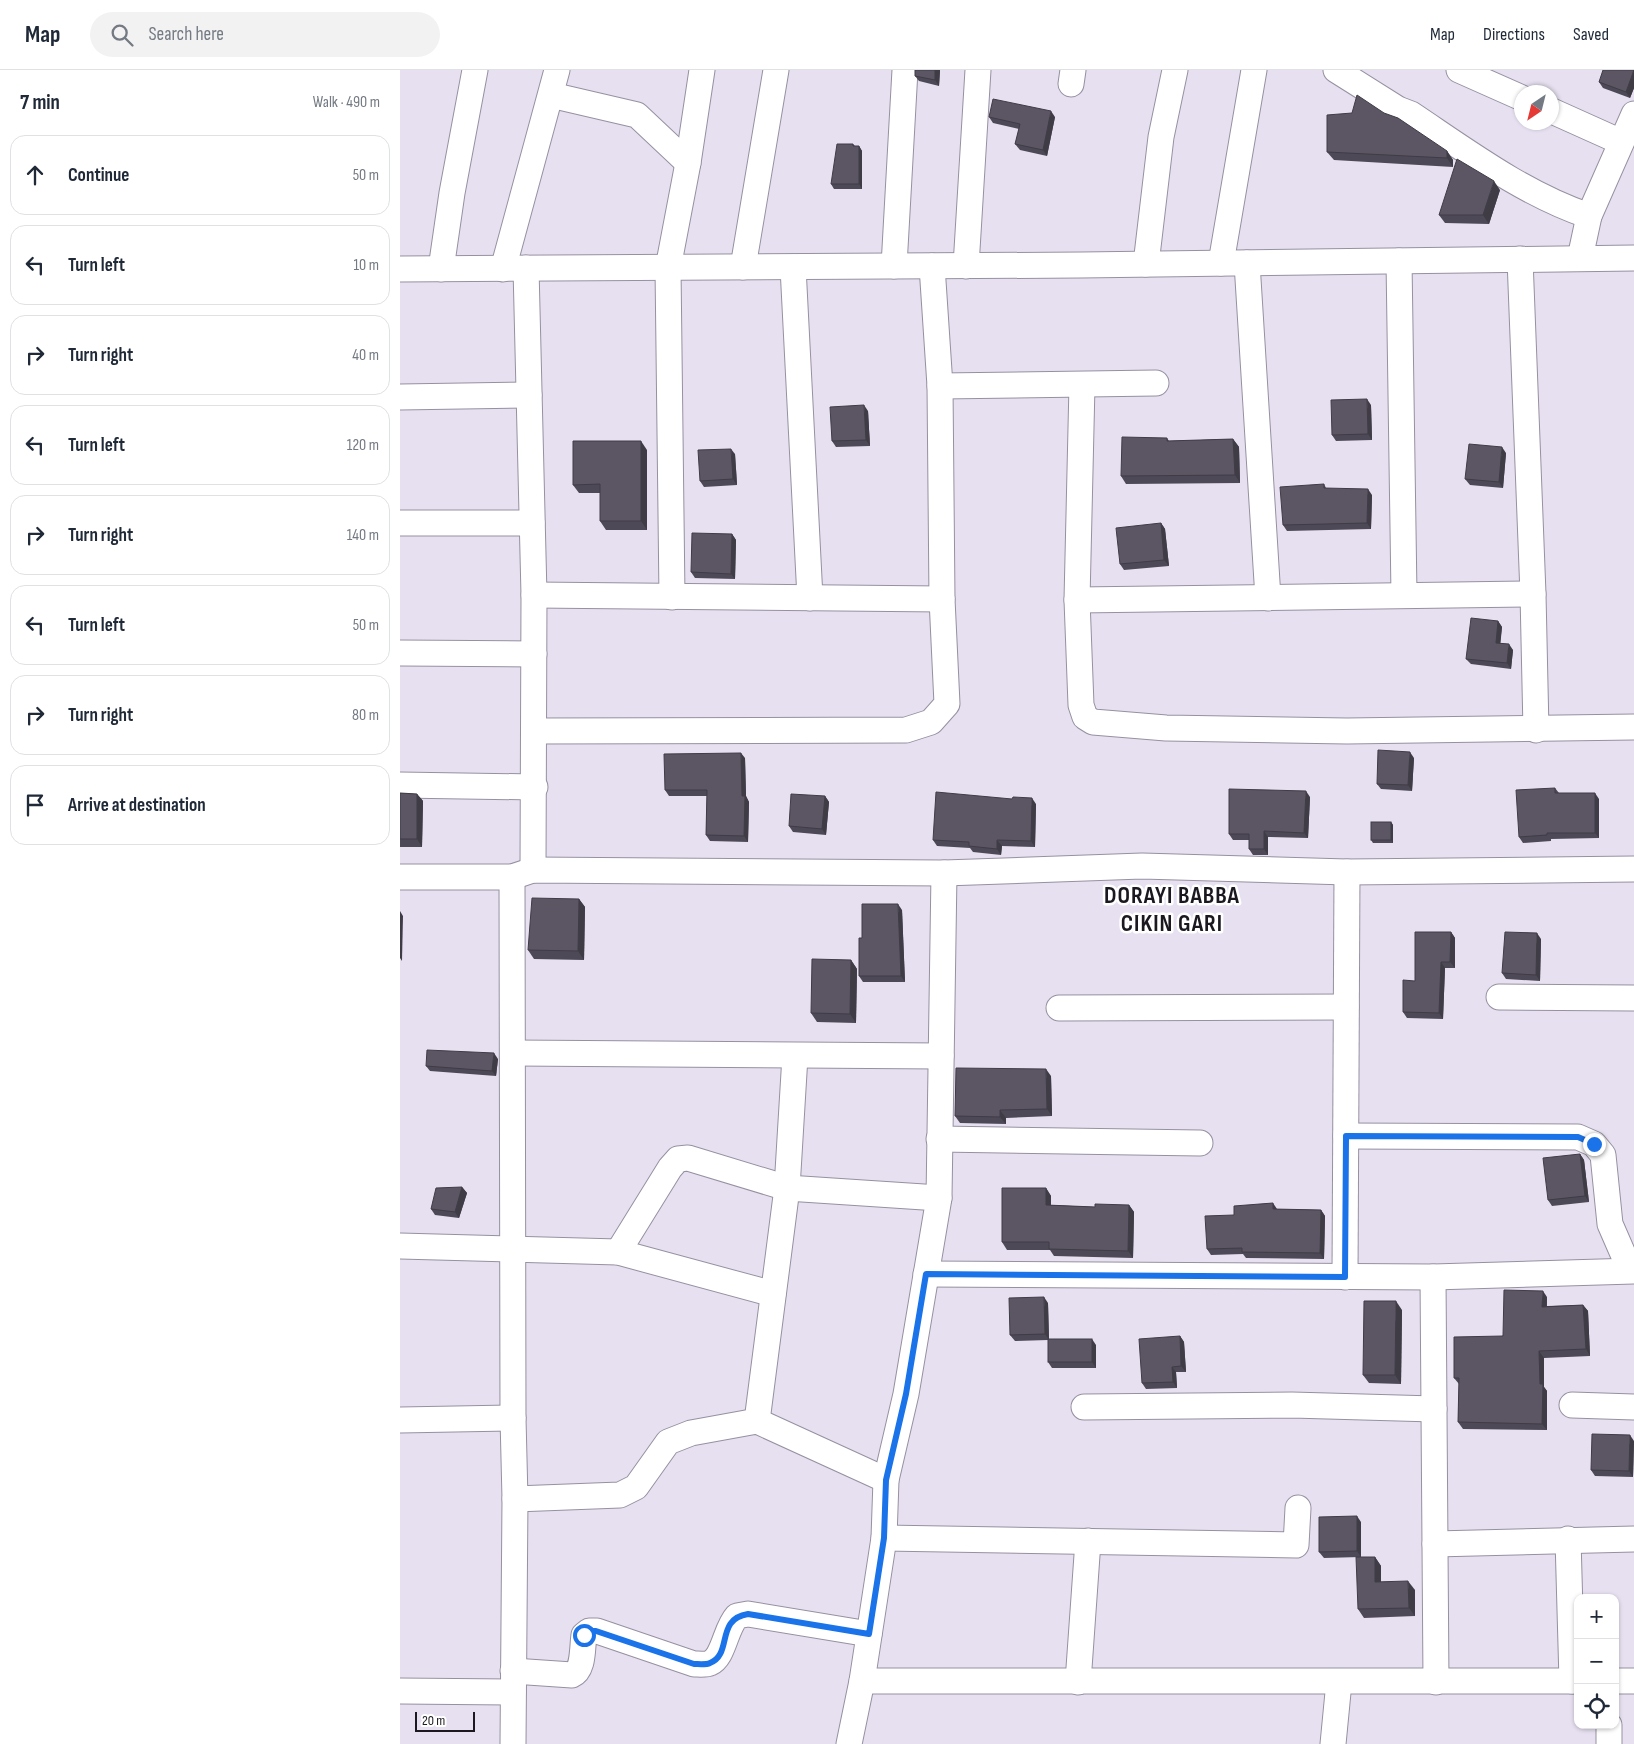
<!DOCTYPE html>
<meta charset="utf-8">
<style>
body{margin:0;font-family:"Sofia Sans Condensed",sans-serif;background:#f2f2f3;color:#1f2937}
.controls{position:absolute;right:15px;bottom:15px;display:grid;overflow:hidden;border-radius:10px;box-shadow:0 1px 4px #0004}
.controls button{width:45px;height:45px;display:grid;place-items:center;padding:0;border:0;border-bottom:1px solid #e0e1e3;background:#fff;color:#1f2937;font:25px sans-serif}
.compass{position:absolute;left:1114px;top:15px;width:45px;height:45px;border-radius:50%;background:#fff;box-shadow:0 1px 4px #0004;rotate:215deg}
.scale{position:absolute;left:15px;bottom:12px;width:60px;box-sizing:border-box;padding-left:5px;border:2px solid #1b191f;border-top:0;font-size:14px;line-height:18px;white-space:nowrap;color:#1b191f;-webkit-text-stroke:4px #fff;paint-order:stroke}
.stop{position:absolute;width:15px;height:15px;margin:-11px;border:4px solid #1a73e8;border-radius:50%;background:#fff}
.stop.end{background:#1a73e8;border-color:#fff;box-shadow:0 1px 5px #0008}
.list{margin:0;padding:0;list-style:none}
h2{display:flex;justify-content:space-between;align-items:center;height:65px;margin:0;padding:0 20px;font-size:21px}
h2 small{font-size:16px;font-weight:400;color:#747a83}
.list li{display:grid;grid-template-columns:32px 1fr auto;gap:15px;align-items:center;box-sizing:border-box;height:80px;margin:0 10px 10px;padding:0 10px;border:1px solid #e0e1e3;border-radius:15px}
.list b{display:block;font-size:19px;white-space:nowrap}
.list em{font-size:16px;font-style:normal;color:#747a83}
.icon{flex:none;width:28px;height:28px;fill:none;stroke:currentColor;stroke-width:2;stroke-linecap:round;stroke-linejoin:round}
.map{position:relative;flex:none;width:1234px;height:1674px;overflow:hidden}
header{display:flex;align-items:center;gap:30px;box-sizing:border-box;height:70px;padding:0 25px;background:#fff;border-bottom:1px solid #e0e1e3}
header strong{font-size:24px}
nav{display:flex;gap:28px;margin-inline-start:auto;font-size:18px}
.search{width:350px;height:45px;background:#f2f2f3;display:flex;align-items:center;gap:12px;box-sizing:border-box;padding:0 18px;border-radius:28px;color:#747a83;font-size:19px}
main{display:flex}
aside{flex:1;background:#fff}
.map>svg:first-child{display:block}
</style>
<header>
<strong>Map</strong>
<div class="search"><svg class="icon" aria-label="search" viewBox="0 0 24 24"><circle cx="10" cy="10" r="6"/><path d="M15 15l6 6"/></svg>Search here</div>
<nav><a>Map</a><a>Directions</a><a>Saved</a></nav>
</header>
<main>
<aside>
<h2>7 min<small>Walk · 490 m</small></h2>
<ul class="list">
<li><svg class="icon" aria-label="ahead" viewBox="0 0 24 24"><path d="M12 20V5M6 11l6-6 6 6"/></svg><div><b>Continue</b></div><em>50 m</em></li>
<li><svg class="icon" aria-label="left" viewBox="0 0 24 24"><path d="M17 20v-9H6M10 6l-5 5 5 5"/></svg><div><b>Turn left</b></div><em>10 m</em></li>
<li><svg class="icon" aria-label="right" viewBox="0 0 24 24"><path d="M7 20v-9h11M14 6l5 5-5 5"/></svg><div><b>Turn right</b></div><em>40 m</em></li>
<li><svg class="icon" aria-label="left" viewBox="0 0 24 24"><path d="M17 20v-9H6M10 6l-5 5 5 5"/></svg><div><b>Turn left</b></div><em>120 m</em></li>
<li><svg class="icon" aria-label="right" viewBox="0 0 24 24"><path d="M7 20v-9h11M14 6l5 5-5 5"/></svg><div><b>Turn right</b></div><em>140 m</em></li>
<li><svg class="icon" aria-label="left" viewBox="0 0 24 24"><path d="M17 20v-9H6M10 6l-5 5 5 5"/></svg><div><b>Turn left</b></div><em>50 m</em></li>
<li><svg class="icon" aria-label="right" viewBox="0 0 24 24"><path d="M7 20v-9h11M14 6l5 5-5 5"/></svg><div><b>Turn right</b></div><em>80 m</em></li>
<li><svg class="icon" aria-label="arrive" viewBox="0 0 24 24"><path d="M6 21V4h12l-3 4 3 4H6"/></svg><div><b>Arrive at destination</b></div></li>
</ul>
</aside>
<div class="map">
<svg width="1234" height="1674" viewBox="0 0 1234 1674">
<rect width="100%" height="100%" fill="#e7e0f1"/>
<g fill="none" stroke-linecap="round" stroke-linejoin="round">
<defs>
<g id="minor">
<path d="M936,0L998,39L1011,44C1068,82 1124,124 1189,146L1234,44"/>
<path d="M1059,0L1122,28"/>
<path d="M671,14L673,0"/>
<path d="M151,25L237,45L288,93"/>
<path d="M1152,41L1221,72"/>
<path d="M1180,188L1189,146"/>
<path d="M1120,189L1133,524L1136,660"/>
<path d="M999,191L1004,525"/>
<path d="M821,193L854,0"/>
<path d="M847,193L868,528"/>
<path d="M746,194L761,67L775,0"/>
<path d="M494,196L505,0"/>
<path d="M566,196L578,0"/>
<path d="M343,197L376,0"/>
<path d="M393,197L410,528"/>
<path d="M126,198L134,525L133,800"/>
<path d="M0,199L681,195L1234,188"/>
<path d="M41,199L52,123L75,0"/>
<path d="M103,199L157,0"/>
<path d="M682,315L677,530L681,635L685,647L693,652L766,658L947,661L1234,657"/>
<path d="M540,316L756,313"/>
<path d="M0,327L129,325"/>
<path d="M0,453H132"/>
<path d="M134,525L542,529"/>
<path d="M272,527L268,198L288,93L302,0"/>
<path d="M677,530L1133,524"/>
<path d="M0,583L134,584"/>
<path d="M135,661L506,660L531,652L547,634L542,529L540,316L532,196"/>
<path d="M0,715L135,717"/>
<path d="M0,807H112L133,800L544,803L742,796L947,802L1234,799"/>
<path d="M112,807L113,1348L115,1429L113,1674"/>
<path d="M1099,927L1234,928"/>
<path d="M659,938L946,937"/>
<path d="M113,983L541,986"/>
<path d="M946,1066L1178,1067L1194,1074L1203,1085L1210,1154L1230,1200"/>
<path d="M539,1069L800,1073"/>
<path d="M0,1176L218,1182L373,1224"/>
<path d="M218,1182L270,1098L278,1089L288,1088L387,1118L539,1128"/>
<path d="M526,1204L1033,1207L1234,1201"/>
<path d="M945,1207L947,802"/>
<path d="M1033,1207L1036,1612"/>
<path d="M1172,1335L1234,1337"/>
<path d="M684,1337L892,1335L1034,1339"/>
<path d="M0,1350L113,1348"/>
<path d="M357,1351L387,1118L395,986"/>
<path d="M115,1429L220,1425L236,1417L268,1372L291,1363L357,1351L486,1410"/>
<path d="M484,1468L896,1475L898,1438"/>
<path d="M1168,1469L1172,1611"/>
<path d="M1035,1474L1234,1469"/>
<path d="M113,1601L172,1605C184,1600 182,1578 184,1565L189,1561H197L294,1594C298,1594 306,1595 310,1593C324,1587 325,1559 337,1546L348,1544L469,1564"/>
<path d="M462,1611H1178"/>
<path d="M1215,1611H1234"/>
<path d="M678,1612L688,1471"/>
<path d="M0,1621L113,1622"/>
<path d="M449,1674L462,1611L484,1468L486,1410L506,1324L539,1128L544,803"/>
<path d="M933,1674L939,1612"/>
<path d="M1209,1674V1655"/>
</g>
</defs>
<use href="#minor" stroke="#9690a0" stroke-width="27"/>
<use href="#minor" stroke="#fff" stroke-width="25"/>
</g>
<g fill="#4e4956">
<path d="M540,0L539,16L519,11L515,6Z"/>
<path d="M1234,0V18L1230,28L1203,18L1199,12Z"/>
<path d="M589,47H655L647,86L620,80L615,74L619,59L593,53Z"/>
<path d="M453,74L455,76H459L462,81V119H434L431,114Z"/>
<path d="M1047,81L1053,90V97L934,90L927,82Z"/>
<path d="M1100,120L1089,154L1045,153L1039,145Z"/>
<path d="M971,335L972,370L936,371L932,365Z"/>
<path d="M468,341L470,376L436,377L432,371Z"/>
<path d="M767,368L769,371L833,369L839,377L840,413L726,414L721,406Z"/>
<path d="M247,380V460H206L200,451V423H179L173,415Z"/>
<path d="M1106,383L1103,418L1070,415L1065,409Z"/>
<path d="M335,384L337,415L304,417L300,411Z"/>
<path d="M924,414L926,418L972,425L971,459L887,461L883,455Z"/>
<path d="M761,453L765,459L769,496L724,500L720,494Z"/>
<path d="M332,464L336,470L335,509L295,508L291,502Z"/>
<path d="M1098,551L1102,557L1100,573L1113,580L1111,599L1071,594L1066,589Z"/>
<path d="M345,688L346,726L349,732L348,772L310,771L306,765L307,726H269L265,720Z"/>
<path d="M1014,688L1012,721L981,719L977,714Z"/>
<path d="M1155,718L1159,723L1199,729V768L1151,769V771L1123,773L1119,767Z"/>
<path d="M0,723L17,724L23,731L22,777H0Z"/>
<path d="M425,726L429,732L426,765L393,762L389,756Z"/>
<path d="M910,727L908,768L868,767V785H853L849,779V770H833L829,764Z"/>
<path d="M636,734L635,777L602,776L601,785L573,782L570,778L537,776L533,770Z"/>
<path d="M991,752L993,755V773H973L971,770Z"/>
<path d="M179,829L185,837L184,890L134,889L128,880Z"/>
<path d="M502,840L505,912H463L459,906L462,868Z"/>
<path d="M1051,862L1055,868V898H1045L1043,949L1007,948L1003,942L1015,911Z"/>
<path d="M1141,869L1140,911L1106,909L1102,903Z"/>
<path d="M451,890L457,899L456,953L417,952L411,943Z"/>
<path d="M98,989L96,1006L30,1001L26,996Z"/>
<path d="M651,1006L652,1046L606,1048V1054L560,1053L555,1046Z"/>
<path d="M1180,1084L1184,1090L1189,1132L1152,1136L1148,1130Z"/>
<path d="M62,1117L67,1123L59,1148L35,1145L31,1139Z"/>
<path d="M646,1118L651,1126V1135L695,1137L729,1135L734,1142L733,1188L654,1186L650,1180H607L602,1172Z"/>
<path d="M877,1139L921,1140L925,1146L924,1189L846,1188L843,1184L811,1185L807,1179L834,1145Z"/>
<path d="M1147,1227V1236L1183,1235L1188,1241L1190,1286L1144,1288V1317L1147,1321V1360L1063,1359L1058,1352L1059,1314L1054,1308Z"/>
<path d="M648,1233L649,1269L696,1275V1298H652L648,1292V1270L615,1271L610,1265Z"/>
<path d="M1002,1240L1001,1314L969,1313L963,1305Z"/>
<path d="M780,1266L784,1272L786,1302H776L777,1318L746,1319L742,1313Z"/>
<path d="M1234,1371L1233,1407L1195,1406L1191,1400Z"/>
<path d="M961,1452V1487H975L981,1496V1512L1015,1520V1546L964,1548L958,1539L960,1487L924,1488L919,1482Z"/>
</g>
<g fill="#403c46">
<path d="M535,0H540L539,16L535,10Z"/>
<path d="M1234,1V18L1230,28L1226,22Z"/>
<path d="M651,41L655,47L647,86L643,80Z"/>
<path d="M459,76L462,81V119L459,114Z"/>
<path d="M1047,81L1053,90V97L1047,88Z"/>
<path d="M1094,111L1100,120L1089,154L1083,145Z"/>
<path d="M967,329L971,335L972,370L968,364Z"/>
<path d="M464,335L468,341L470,376L466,370Z"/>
<path d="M833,369L839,377L840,413L835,405Z"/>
<path d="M241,371L247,380V460L241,451Z"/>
<path d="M1102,377L1106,383L1103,418L1099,412Z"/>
<path d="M331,379L335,384L337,415L333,409Z"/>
<path d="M968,419L972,425L971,459L967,453Z"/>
<path d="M761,453L765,459L769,496L764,490Z"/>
<path d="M332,464L336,470L335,509L331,504Z"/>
<path d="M1098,551L1102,557L1100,578L1096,573Z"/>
<path d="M1109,574L1113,580L1111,599L1107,593Z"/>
<path d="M1010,682L1014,688L1012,721L1008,715Z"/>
<path d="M341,683L345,688L346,726L349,732L348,772L344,766L342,726Z"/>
<path d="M906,721L910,727L908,768L904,763Z"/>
<path d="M1195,723L1199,729V768L1195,763Z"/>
<path d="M17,724L23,731L22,777L17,769Z"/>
<path d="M425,726L429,732L426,765L422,759Z"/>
<path d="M632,728L636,734L635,777L631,771Z"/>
<path d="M991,752L993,755V773L991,770Z"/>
<path d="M864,761L868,767V785L864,779Z"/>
<path d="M597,770L602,776L601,785L597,779Z"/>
<path d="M179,829L185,837L184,890L178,881Z"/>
<path d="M498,834L502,840L505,912L501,906Z"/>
<path d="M0,841L3,846L2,891L0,888Z"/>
<path d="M1051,862L1055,868V898L1050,892Z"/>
<path d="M1137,863L1141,869L1140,911L1136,905Z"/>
<path d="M451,890L457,899L456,953L450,944Z"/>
<path d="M1041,892L1045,898L1043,949L1039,943Z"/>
<path d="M94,983L98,989L96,1006L92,1001Z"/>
<path d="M646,999L651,1006L652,1046L647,1039Z"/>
<path d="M600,1040L606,1048V1054L600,1047Z"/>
<path d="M1180,1084L1184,1090L1189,1132L1185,1126Z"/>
<path d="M62,1117L67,1123L59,1148L55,1142Z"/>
<path d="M646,1118L651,1126V1142L646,1135Z"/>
<path d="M873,1133L877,1139V1145L873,1139Z"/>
<path d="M729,1135L734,1142L733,1188L728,1181Z"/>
<path d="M921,1140L925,1146L924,1189L920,1183Z"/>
<path d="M1143,1221L1147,1227L1146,1243L1142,1237Z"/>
<path d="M644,1227L648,1233L649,1270L645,1264Z"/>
<path d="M996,1231L1002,1240L1001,1314L995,1305Z"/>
<path d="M1183,1235L1188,1241L1190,1286L1186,1279Z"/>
<path d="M780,1266L784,1272L786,1302L781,1296Z"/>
<path d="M692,1269L696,1275V1298L692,1292Z"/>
<path d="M1139,1281L1144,1288V1317L1147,1321V1360L1142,1354L1140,1314Z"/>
<path d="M772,1297L776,1302L777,1318L773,1312Z"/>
<path d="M1230,1365L1234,1371L1233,1407L1229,1401Z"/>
<path d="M957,1446L961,1452V1487L957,1481Z"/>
<path d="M975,1487L981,1496V1521L975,1512Z"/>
<path d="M1008,1511L1015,1520V1546L1009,1538Z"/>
</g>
<g fill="#5b5564" stroke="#403c46">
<path d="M515,0H535V10L515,6Z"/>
<path d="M1203,0H1234L1226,22L1199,12Z"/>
<path d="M957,25L984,43L998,48L1047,81V88L927,82V45L952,43Z"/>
<path d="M593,29L651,41L643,80L615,74L620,54L589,47Z"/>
<path d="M437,74H453V76H459V114H431Z"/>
<path d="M1057,89L1094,111L1083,145H1039Z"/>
<path d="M967,329L968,364L932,365L931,330Z"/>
<path d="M464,335L466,370L432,371L430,337Z"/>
<path d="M722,367L767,368V371L833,369L835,405L721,406Z"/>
<path d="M173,371H241V451H200V414L173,415Z"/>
<path d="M1069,374L1102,377L1099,412L1065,409Z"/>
<path d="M331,379L333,409L300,411L298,380Z"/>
<path d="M924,414V418L968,419L967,453L883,455L880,417Z"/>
<path d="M761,453L764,490L720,494L716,458Z"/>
<path d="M292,463L332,464L331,504L291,502Z"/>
<path d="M1071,548L1098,551L1096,573L1109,574L1107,593L1066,589Z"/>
<path d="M978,680L1010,682L1008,715L977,714Z"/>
<path d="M341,683L342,726H345L344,766L306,765L307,720H265L264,684Z"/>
<path d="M1155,718V723H1195V763H1147V765L1119,767L1116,720Z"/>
<path d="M829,719L906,721L904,763L864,761V779H849V764H829Z"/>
<path d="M536,722L612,729L613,727L632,728L631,771L597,770V779L569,776V772L533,770Z"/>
<path d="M0,723L17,724V769H0Z"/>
<path d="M391,724L425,726L422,759L389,756Z"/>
<rect x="971" y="752" width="20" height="18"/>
<path d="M132,828L179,829L178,881L128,880Z"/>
<path d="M462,834H498L501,906H459V868H462Z"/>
<path d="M1015,862H1051L1050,892H1041L1039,943L1003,942V910L1015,911Z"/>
<path d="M1105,862L1137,863L1136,905L1102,903Z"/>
<path d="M412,889L451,890L450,944L411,943Z"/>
<path d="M27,980L94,983L92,1001L26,996Z"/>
<path d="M556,998L646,999L647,1039L600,1040V1047L555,1046Z"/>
<path d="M1180,1084L1185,1126L1148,1130L1143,1088Z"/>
<path d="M62,1117L55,1142L31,1139L36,1118Z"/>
<path d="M602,1118H646V1135L695,1137V1134L729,1135L728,1181L649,1179V1172H602Z"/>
<path d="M873,1133V1139L921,1140L920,1183L842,1182V1178L807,1179L805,1146L834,1145V1136Z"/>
<path d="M1104,1220L1143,1221L1142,1237L1183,1235L1186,1279L1139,1281L1140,1314H1143L1142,1354L1058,1352L1059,1308H1054V1267L1103,1266Z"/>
<path d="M644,1227L645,1264L610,1265L609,1228Z"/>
<path d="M964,1231H996L995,1305H963Z"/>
<path d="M780,1266L781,1296L772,1297L773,1312L742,1313L739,1269Z"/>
<rect x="648" y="1269" width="44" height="23"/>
<path d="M1192,1364L1230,1365L1229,1401L1191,1400Z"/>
<path d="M957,1446V1481L919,1482V1447Z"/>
<path d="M956,1487H975V1512L1008,1511L1009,1538L958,1539Z"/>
</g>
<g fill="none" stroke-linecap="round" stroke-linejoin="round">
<path stroke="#1a73e8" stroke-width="6" d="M184,1565L190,1561H196L294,1594C298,1594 306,1595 310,1593C333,1584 315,1549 348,1544L469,1564L484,1468L486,1410L506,1324L526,1204L945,1207L946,1066L1178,1067L1194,1074"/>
</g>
<g text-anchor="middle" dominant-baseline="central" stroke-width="5" stroke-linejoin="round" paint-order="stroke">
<g font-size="24" font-weight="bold" letter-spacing="1" fill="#1b191f" stroke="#fff">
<text x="772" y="825">DORAYI BABBA<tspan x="772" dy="28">CIKIN GARI</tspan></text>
</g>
</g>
</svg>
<div class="controls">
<button>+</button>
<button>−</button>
<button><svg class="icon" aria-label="locate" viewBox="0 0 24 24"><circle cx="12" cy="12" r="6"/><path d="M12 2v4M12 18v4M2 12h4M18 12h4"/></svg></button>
</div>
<svg class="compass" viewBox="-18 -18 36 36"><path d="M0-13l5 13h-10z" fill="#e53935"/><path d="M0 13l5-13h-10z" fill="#747a83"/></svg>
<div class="scale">20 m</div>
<div class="stop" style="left:184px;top:1565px"></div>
<div class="stop end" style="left:1194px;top:1074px"></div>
</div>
</main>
